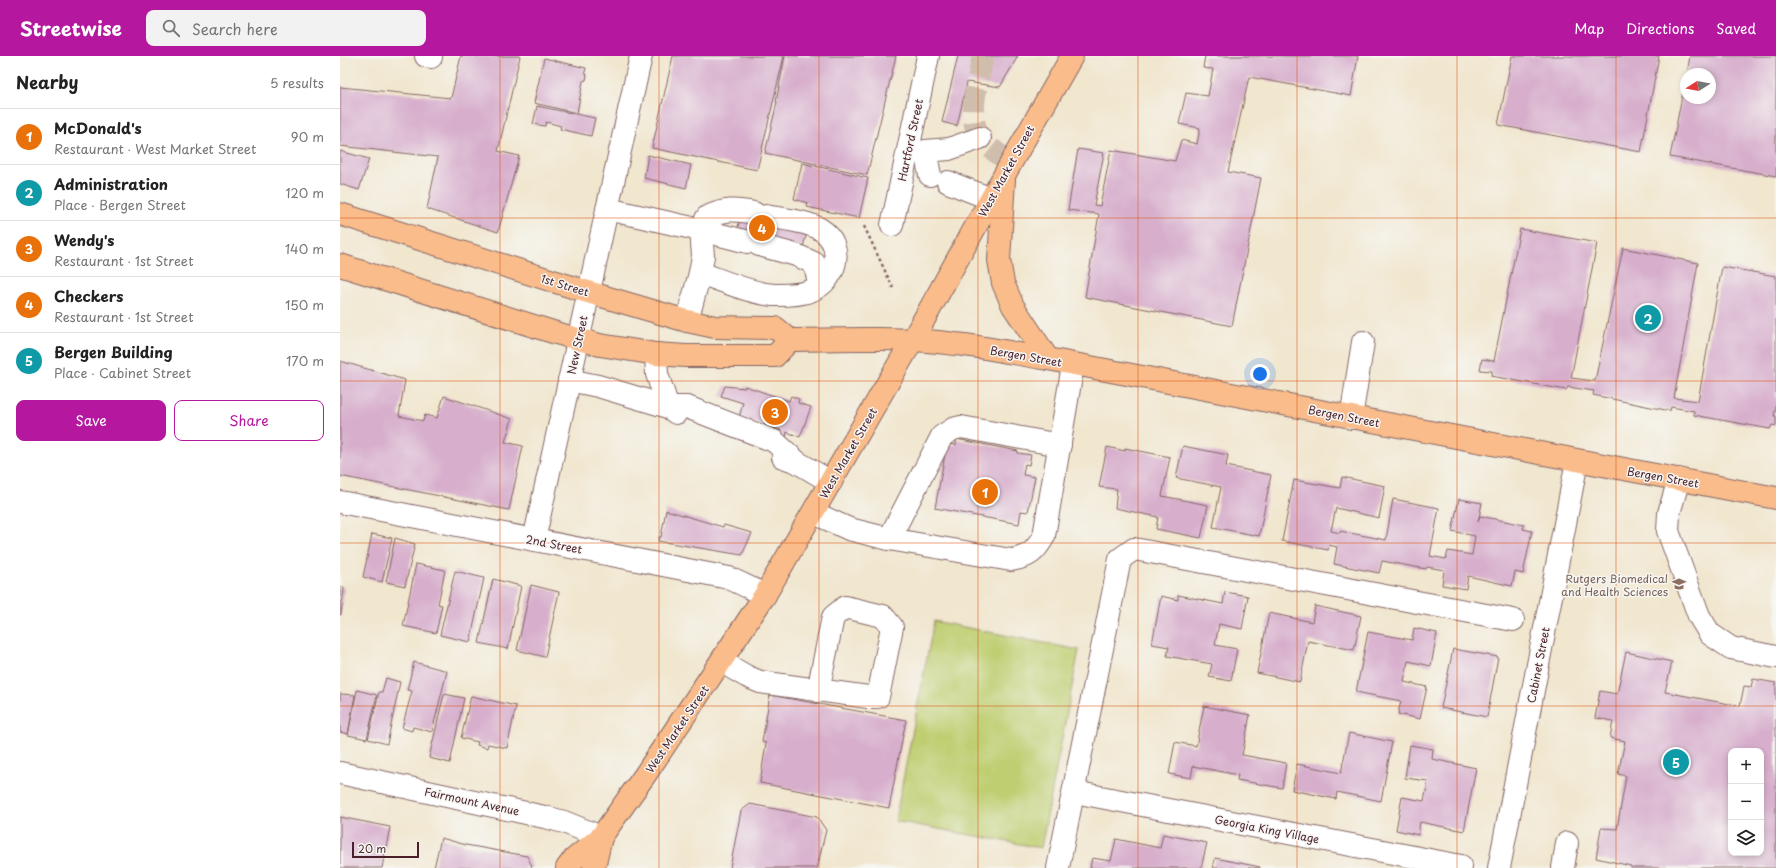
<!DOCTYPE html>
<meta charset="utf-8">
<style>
body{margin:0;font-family:"Playpen Sans",sans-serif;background:#f2f2f2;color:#222}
.controls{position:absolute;right:12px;bottom:12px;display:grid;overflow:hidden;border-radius:8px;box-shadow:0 2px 6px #0003}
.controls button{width:36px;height:36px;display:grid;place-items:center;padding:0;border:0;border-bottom:1px solid #e0e0e0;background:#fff;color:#222;font:20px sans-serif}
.compass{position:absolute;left:1340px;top:12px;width:36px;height:36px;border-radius:50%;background:#fff;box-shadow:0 2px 6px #0003;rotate:259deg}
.scale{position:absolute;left:12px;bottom:10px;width:67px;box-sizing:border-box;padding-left:4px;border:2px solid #4a1f2b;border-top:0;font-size:11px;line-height:14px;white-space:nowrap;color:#4a1f2b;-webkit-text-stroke:3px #f6f6f2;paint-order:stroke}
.you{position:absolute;left:920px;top:318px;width:14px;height:14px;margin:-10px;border:3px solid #fff;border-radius:50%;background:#1a73e8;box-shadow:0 0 0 6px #1a73e833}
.badge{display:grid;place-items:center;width:26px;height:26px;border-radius:50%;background:#b5179e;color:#fff;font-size:13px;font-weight:700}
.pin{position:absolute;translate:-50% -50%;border:2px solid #fff;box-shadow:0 1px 4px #0006}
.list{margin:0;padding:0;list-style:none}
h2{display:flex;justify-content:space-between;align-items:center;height:52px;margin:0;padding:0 16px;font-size:17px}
h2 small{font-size:13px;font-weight:400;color:#767676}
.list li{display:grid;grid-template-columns:26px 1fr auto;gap:12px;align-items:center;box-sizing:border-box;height:56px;padding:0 16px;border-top:1px solid #e0e0e0}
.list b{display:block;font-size:15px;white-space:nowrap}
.list p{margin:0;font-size:13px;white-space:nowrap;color:#767676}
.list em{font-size:13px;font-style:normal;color:#767676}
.actions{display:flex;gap:8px;padding:12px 16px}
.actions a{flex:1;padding:9px 0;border:1px solid #b5179e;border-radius:8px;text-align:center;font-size:14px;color:#b5179e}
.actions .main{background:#b5179e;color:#fff}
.icon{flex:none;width:22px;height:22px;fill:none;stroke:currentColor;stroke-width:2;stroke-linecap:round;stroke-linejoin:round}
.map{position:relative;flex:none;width:1436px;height:812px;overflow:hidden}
header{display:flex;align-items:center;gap:24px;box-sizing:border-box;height:56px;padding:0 20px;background:#b5179e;color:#fff}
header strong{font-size:19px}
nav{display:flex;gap:22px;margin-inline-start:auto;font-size:14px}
.search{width:280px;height:36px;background:#f2f2f2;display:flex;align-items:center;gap:10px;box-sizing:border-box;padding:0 14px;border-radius:8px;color:#767676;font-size:15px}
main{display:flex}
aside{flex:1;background:#fff}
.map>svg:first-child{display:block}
</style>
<header>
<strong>Streetwise</strong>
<div class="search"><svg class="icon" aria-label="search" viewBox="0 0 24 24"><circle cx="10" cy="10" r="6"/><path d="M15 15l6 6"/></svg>Search here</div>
<nav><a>Map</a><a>Directions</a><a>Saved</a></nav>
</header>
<main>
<aside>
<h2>Nearby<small>5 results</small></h2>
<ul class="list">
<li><span class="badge" style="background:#e8710a">1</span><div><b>McDonald's</b><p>Restaurant · West Market Street</p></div><em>90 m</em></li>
<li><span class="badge" style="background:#0f9aa8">2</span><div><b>Administration</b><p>Place · Bergen Street</p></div><em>120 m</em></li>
<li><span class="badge" style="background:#e8710a">3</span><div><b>Wendy's</b><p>Restaurant · 1st Street</p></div><em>140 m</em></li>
<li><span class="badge" style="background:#e8710a">4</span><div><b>Checkers</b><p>Restaurant · 1st Street</p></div><em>150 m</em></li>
<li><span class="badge" style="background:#0f9aa8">5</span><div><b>Bergen Building</b><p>Place · Cabinet Street</p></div><em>170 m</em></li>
</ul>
<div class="actions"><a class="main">Save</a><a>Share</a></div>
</aside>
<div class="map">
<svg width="1436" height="812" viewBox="0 0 1436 812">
<rect width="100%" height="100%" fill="#f6f6f2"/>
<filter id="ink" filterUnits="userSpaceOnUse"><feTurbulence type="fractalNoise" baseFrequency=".025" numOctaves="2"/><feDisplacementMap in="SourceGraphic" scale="8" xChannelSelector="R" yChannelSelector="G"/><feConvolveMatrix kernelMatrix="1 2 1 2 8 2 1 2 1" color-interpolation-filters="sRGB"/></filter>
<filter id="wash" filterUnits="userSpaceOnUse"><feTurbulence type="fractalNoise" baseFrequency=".012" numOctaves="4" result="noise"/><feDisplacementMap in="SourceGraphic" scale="16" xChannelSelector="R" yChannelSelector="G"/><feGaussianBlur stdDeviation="0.9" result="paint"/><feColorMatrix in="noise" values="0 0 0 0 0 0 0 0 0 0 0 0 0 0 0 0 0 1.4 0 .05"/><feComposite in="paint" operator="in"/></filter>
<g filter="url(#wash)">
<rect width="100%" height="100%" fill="#f1e6ce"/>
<path fill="#bfce71" stroke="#84764e" d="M594,565L739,594L701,792L555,765Z"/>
<g id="blocks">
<g fill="#d7aecc" fill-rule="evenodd">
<path d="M121,0H180L158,95L179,100L158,176L87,153L98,101L0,90V31L111,42Z"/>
<path d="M333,0H444L417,114L312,92Z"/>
<path d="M445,0H556L527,119L425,97L437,46H436Z"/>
<path d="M618,0H678L660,31L627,26L617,70L602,66Z"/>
<path d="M865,0H1018L1011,40L909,21L888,116L921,122L892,270L745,241L759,158L728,154L738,93L764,97L754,149L760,150L771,94L835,105L841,84L857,88L860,72L839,68L846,37L868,40L873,13L863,12Z"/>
<path d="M1172,0H1319L1301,96L1158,69Z"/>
<path d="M1350,0H1436V120L1330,101L1345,25L1346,42H1370V18H1347Z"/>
<path d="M204,2L246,12L245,16L247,19L246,24L243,25L237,57L194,47Z"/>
<path d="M197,50L255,62L251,80L220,73L221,70L206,66L205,70L193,68Z"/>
<path d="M0,95L29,103L19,134L0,128Z"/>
<path d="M308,99L351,109L346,132L304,122Z"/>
<path d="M462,107L528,122L519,162L467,151L468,147L454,143Z"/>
<path d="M400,161L467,176L463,191L397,177Z"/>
<path d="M1180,173L1257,187L1231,322L1255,325L1283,192L1358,207L1334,342L1358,345L1382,211L1436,220V351L1434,360H1436V370L1432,369L1430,373L1354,359V355L1331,351L1330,355L1253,339L1254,335L1228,331L1226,334L1151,320L1152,315L1140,314L1142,303L1154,305Z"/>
<path d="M0,305L65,324L59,360L83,365L85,359L97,362L104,340L172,363L165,386L183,390L169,454L0,420Z"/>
<path d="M385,330L405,332V330L449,345L451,340L459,343L458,347L471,351L460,381L447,376L446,382L439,379L441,374L399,362L403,347L381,340Z"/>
<path d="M616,383L678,395V397L691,399L689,409L685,408L683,419L695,421L688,456L681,455L679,468L595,452L607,388L616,389Z"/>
<path d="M843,390L888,399L886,410L931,419L919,480L873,471L881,431L836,422Z"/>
<path d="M767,391L785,395V392L830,401L822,440L868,449L861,482L816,473L818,461L775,452L777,433L759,431Z"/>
<path d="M1002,421L1045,430L1039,462L996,452L991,475L1000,477V475L1046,484L1053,443L1099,452L1090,500L1106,503L1108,495L1132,499L1135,480L1112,475L1119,443L1142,447L1138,466L1140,460L1184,469L1183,473L1192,475L1183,518L1175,516L1172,530L1128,520L1126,533L1102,529L1104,514L1087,511L1086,513L1042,505L1039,517L994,508L997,491L989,489L988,494L942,485L954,424L1000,432Z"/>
<path d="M326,454L383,471L384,469L412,477L402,499L318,485L319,481H321Z"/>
<path d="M32,478L52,482L42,526L23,521Z"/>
<path d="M55,482L75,488L65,530L46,526Z"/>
<path d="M76,508L105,514L98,548L102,549L96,577L63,570Z"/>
<path d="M115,515L144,522L130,586L100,579Z"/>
<path d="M153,523L181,530L168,593L139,587Z"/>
<path d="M191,529L219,536L205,601L177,594Z"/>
<path d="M0,531L4,532L1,559H0Z"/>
<path d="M885,536L908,540L902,573L879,568L875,589L897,593L891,625L869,621L872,608L827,600L829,591L812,588L821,540L838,544V539L883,548Z"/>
<path d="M975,550L1021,560L1014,594L968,585L960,626L917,617L929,557L972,566Z"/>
<path d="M1074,572L1097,577L1091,610L1068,605L1064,626L1087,631L1080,663L1058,658L1061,645L1016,636L1028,576L1072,584Z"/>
<path d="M1113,593L1158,601L1147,661L1101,652Z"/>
<path d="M1286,596L1332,606L1325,636L1400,650L1404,630L1411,631L1413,623L1436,627V812H1291V810L1256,802L1261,772L1277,773L1286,720L1278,718L1285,685L1270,682L1273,665L1255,662L1260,635L1277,638ZM1391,695H1421V797H1391Z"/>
<path d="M74,606L107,615L92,676L73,671L72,675L62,672L72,635L67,634Z"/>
<path d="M46,622L60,626L47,688L28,683L39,636H42Z"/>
<path d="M17,634L37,639L27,683L8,679Z"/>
<path d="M0,638L15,639L8,678L0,676Z"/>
<path d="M104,638L124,642L110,707L89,702Z"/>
<path d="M430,639L566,664L549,752L420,727L426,687L422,686Z"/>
<path d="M131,640L176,650L167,692L148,688L147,692L137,689L138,686L121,682Z"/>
<path d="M864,650L910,659L902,699L946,707L942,732L897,724L898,719L853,710L851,722L829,718L835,686L856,690Z"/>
<path d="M1009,677L1052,686L1041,745L997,736L996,743L952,734L957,708L1001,717Z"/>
<path d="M1070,689L1093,693L1092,703L1136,712L1124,775L1080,766L1078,779L1056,774L1062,741L1084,745L1088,725L1065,722Z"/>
<path d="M410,748L477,761L486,774L477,812H390L401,755Z"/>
<path d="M0,761L50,771L42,812H0Z"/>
<path d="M823,778L867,787L861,812H750L752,802L771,805L776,783L820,792Z"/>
<path d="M101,782L126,789L187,800L192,810L191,812H94Z"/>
<path d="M875,802L920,811V812H873Z"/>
</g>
</g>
</g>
<g filter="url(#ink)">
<use href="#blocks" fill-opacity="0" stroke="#846564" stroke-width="1"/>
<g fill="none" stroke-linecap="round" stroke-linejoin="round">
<path stroke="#d0bead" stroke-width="22" stroke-dasharray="22 11" stroke-linecap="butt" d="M643,0C639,23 626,61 640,81C645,90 662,100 671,107"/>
<defs>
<g id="minor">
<path d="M86,0L91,1"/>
<path d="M590,119L585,95L609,93L640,82"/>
<path d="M608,126L651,143"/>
<path d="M267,153L361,174L363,200L360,217L347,265"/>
<path d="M552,169L588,0"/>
<path d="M408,186L361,174L367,161C385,153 395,153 414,157"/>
<path d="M419,189L456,199L474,207L480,229"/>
<path d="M360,217C381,224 415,239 437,239C447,239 460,239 470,235C497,225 506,189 480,173C467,165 441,163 426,160"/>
<path d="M316,298L317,318L328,351L336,357"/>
<path d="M229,324L258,330L328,351H347L434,385L457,406"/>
<path d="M1011,362L1023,286"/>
<path d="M443,401L457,406L491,426"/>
<path d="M1339,423L1329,457L1328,475L1359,560L1370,578L1391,592L1436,601"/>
<path d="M0,446L389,522L425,539"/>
<path d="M474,457L509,473L549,483L671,504C689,501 695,496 704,480L733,309"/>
<path d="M549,483L602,380L613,373L621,371L720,389"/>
<path d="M194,484L301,0"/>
<path d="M382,606L406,620L420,626L528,641H538L552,571L543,560L505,551L493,561L478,635"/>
<path d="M0,717L209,762L224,766L261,781"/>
<path d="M734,736L1121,810"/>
<path d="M718,812L780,503L794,493L1173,564"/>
<path d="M1159,812L1237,405"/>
<path d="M1223,812L1227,787"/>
</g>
<g id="major">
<path d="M664,124L659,204L663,227L673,250L708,303"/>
<path d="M0,158L248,236L347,265L375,271L436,272L450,284C505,283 561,281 615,288C646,291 677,298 708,303L1436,442"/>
<path d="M0,209L216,277L260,289L316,298L346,300H435L450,284"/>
<path d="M227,812L233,804L261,781L305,719L425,539L572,285L671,107L732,0"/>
<path d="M254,812L261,781"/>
</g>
</defs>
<use href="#minor" stroke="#846564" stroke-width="24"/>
<use href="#major" stroke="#846564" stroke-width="24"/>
<path stroke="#846564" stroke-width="2.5" stroke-dasharray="3 3" stroke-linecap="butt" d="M524,170L553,232"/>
<use href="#minor" stroke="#fff" stroke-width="22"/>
<use href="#major" stroke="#f9bc8a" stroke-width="22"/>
</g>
</g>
<path fill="none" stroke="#e0560e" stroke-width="1" stroke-opacity="0.55" d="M160,0V812M319,0V812M479,0V812M638,0V812M798,0V812M957,0V812M1117,0V812M1276,0V812M0,162H1436M0,325H1436M0,487H1436M0,650H1436"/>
<defs>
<symbol id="university-bare" viewBox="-9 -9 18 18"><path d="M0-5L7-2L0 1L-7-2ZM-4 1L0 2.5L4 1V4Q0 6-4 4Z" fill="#8d6e63" stroke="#f6f6f2" stroke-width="2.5" paint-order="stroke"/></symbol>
</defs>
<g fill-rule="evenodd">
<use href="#university-bare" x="1329" y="518" width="20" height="20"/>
</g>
<g text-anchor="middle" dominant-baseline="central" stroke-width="3" stroke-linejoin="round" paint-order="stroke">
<g font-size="11" fill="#4a1f2b" stroke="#f6f6f2">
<text transform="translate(570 84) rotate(-78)">Hartford Street</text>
<text transform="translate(666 115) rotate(-61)">West Market Street</text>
<text transform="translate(225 229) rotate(17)">1st Street</text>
<text transform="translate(237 289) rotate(-78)">New Street</text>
<text transform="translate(686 300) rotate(10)">Bergen Street</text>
<text transform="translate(1004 360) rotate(11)">Bergen Street</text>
<text transform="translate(508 397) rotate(-60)">West Market Street</text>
<text transform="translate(1323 421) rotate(10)">Bergen Street</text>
<text transform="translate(214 488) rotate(11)">2nd Street</text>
<text transform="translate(1198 609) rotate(-79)">Cabinet Street</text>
<text transform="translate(337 673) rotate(-56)">West Market Street</text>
<text transform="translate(132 745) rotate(12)">Fairmount Avenue</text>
<text transform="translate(927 773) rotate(11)">Georgia King Village</text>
</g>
<g font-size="11" fill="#785e54" stroke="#f6f6f2" text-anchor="end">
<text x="1328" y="522">Rutgers Biomedical<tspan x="1328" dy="13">and Health Sciences</tspan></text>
</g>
</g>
</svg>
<div class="controls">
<button>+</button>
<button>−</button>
<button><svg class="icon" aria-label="layers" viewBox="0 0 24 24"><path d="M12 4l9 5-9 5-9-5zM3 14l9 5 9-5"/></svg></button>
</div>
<svg class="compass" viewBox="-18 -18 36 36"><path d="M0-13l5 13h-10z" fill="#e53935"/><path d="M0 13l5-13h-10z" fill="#767676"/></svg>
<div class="scale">20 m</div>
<div class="you"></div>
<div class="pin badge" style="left:645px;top:436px;background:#e8710a">1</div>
<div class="pin badge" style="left:1308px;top:262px;background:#0f9aa8">2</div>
<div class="pin badge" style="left:435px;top:356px;background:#e8710a">3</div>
<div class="pin badge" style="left:422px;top:172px;background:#e8710a">4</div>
<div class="pin badge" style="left:1336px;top:706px;background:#0f9aa8">5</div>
</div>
</main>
